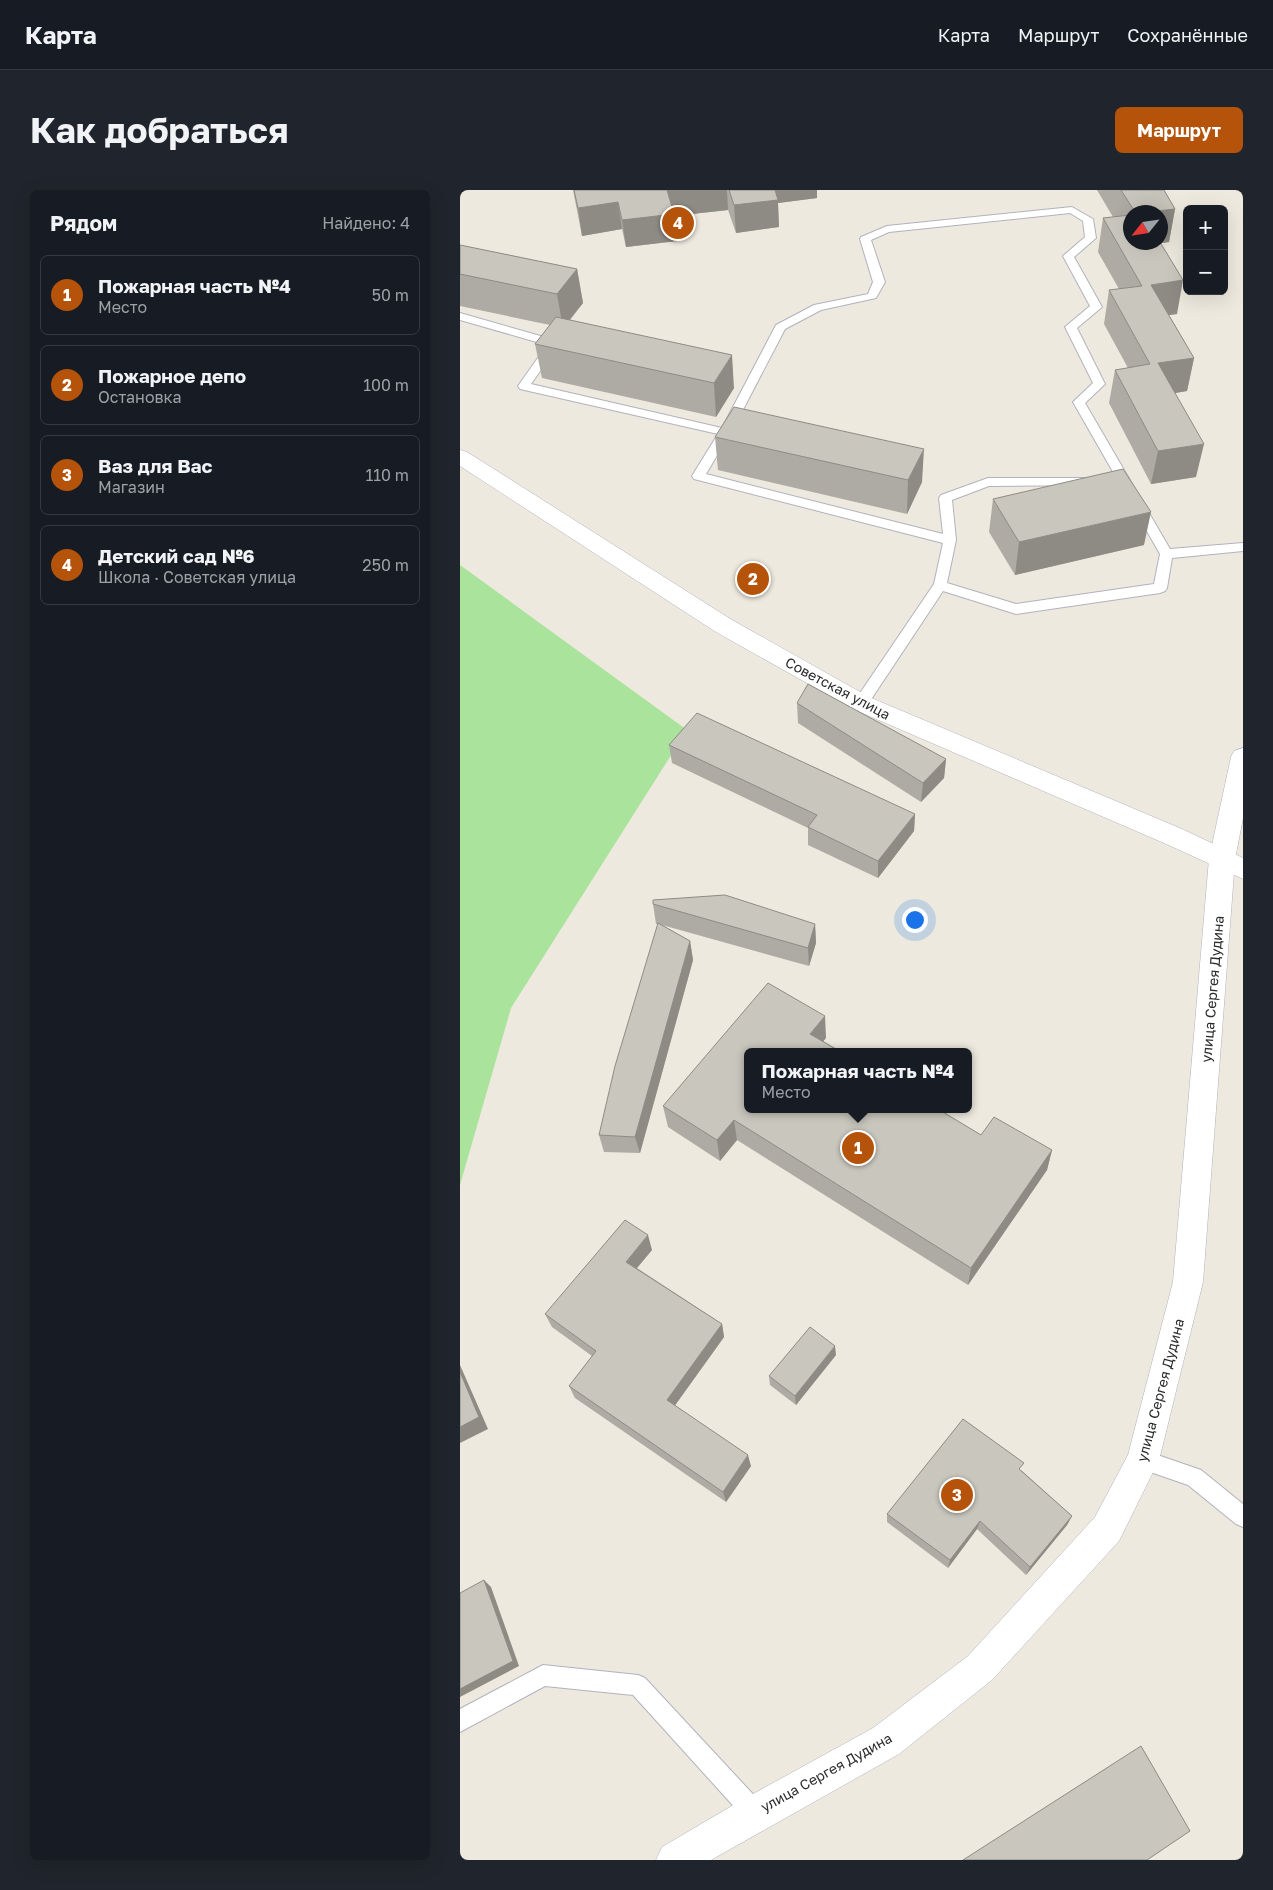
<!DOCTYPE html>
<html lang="ru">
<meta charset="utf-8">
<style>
body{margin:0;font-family:"Golos Text",sans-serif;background:#20242c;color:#f1f3f6}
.controls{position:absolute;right:15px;top:15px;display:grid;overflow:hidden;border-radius:8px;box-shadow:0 5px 20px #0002}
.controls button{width:45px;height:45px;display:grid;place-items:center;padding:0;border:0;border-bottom:1px solid #363941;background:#171b24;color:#f1f3f6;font:25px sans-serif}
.compass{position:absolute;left:663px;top:15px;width:45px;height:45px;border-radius:50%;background:#171b24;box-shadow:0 5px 20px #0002;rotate:240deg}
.you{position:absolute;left:454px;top:729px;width:18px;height:18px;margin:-12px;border:4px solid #fff;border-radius:50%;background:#1a73e8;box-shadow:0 0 0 8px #1a73e833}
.badge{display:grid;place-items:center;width:32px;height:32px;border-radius:50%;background:#b45309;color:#fff;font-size:16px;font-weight:700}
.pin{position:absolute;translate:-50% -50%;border:2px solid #fff;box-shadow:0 1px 5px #0006}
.popup{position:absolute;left:284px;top:858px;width:228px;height:65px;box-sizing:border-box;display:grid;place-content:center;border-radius:8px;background:#171b24;filter:drop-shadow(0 1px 4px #0005);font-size:16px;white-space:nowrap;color:#9ea1a6}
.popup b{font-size:19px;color:#f1f3f6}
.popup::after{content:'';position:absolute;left:50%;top:100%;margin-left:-10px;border:10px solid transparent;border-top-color:#171b24}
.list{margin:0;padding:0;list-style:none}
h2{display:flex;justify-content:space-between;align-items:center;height:65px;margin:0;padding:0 20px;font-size:21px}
h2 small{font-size:16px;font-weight:400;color:#9ea1a6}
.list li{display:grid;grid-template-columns:32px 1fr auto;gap:15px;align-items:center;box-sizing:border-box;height:80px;margin:0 10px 10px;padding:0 10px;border:1px solid #363941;border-radius:8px}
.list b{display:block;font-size:19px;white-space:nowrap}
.list p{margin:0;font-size:16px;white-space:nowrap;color:#9ea1a6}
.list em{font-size:16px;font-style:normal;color:#9ea1a6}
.map{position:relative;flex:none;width:783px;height:1670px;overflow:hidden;border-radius:8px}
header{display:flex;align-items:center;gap:30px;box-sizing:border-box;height:70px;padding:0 25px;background:#171b24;border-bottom:1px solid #363941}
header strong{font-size:24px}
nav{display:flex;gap:28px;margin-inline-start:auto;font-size:18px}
.intro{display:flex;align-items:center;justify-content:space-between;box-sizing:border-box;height:120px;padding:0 30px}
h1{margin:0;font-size:35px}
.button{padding:12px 22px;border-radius:8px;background:#b45309;color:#fff;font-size:18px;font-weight:700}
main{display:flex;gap:30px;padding:0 30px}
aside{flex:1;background:#171b24;border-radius:8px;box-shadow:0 5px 20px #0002}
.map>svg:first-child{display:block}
</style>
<header>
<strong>Карта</strong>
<nav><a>Карта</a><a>Маршрут</a><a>Сохранённые</a></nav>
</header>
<div class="intro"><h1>Как добраться</h1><a class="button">Маршрут</a></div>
<main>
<aside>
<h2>Рядом<small>Найдено: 4</small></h2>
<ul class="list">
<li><span class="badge">1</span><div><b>Пожарная часть №4</b><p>Место</p></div><em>50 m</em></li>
<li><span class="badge">2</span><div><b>Пожарное депо</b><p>Остановка</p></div><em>100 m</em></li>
<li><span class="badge">3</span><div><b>Ваз для Вас</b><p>Магазин</p></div><em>110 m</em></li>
<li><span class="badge">4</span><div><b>Детский сад №6</b><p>Школа · Советская улица</p></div><em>250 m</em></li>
</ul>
</aside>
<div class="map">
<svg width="783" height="1670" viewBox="0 0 783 1670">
<rect width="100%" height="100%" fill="#ede9de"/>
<path fill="#a9e39c" d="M0,375L227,540L51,818L0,995Z"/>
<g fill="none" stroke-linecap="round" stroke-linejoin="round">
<defs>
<g id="service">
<path d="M612,17L633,29L636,48L614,67L642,117L617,138L645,194L625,213L710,359L783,353V361L712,368L707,398L705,401L700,403L556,424L483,401L406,517L401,518L396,517L394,513L396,509L474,394L483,353L234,289L232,286L258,244L60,199L58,196L87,155L0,130V123L98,151L100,153L71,194L262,238L316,135L354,115L408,104L413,92L400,49L401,47L427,36ZM610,23L623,31L625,47L603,66L630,116L605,137L633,193L613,212L700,364L694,394L556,414L487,393L496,350L492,310L529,296L630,295L632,292L630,289L626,288H528L481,305L479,308L483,344L246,284L271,242L270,240L274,237L325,139L361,120L416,108L425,92L411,50L429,42Z"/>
<path d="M683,1260L741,1280L783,1314V1337L776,1334L728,1295L676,1277L673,1270L676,1263Z"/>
<path d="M83,1475L178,1485L185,1488L303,1615L306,1623L303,1631L295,1634L287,1631L173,1505L85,1496L0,1542V1519Z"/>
</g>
<path id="minor" d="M783,558V628L775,669L743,1092L699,1270L659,1351L532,1490L439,1564L251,1670H196L202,1657L282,1610L413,1538L508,1466L635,1327L668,1265L713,1092L749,669L771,567L774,561Z"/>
<path id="tertiary" d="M0,260L7,262L272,430L409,507L722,639L783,668V689L704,653L393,519L256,442L0,276Z"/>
</defs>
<use href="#service" stroke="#b2b2bf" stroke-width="2"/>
<use href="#minor" stroke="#b2b2bf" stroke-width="1"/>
<use href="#tertiary" stroke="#b2b2bf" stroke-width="1"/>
<use href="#service" fill="#fff" fill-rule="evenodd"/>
<use href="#minor" fill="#fff" fill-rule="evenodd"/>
<use href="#tertiary" fill="#fff" fill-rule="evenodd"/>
</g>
<g fill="#adaba3" fill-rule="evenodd">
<path d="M113,0H357V8L318,13L319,37L276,43L268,20L214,26L217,51L166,57L162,39L122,46Z"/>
<path d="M637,0H704L715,19L709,52L701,53L717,124L709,125L734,168L727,201L715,203L736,287L691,294L649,213L655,180L668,178L644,134L649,100L659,99L638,62L643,28L653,27ZM670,22H700L670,52Z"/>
<path d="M0,55L117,79L123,113L110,130L274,198L256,227L82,188L75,154L90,135L0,116Z"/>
<path d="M255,247L462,292L447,324L258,280Z"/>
<path d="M533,309L684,355L555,385L529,342Z"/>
<path d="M337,513L486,569L484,588L461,612L338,533Z"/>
<path d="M209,555L455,624L454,641L418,688L348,655V638L212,573Z"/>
<path d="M193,714L355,734L356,753L349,776L202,735L230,751L233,770L180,963L144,962L139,945L198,734H196Z"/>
<path d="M366,848L363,851L521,945L592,960L587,980L508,1095L277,950L260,971L208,937L203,916Z"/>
<path d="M192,1060L177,1078L262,1134L264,1147L215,1215L291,1276L266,1312L115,1208L109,1196L132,1166L92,1137L85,1124Z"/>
<path d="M376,1165L336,1215L310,1195L309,1186Z"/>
<path d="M561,1280L612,1326L607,1335L566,1385L517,1339L488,1378L427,1332V1324Z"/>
</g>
<g fill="#8d8b84">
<path d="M207,0H267L268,20L214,26L217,51L166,57L162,30Z"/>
<path d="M311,0H357V8L318,13L319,37L276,43L274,15Z"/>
<path d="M158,12L162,39L122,46L118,18Z"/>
<path d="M715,19L709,52L677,57L700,52V22H688Z"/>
<path d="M117,79L123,113L103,138L97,104Z"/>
<path d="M723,90L717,124L685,128L691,95Z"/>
<path d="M272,165L274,198L256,227L254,193Z"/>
<path d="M734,168L727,201L692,207L698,173Z"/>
<path d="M744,254L736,287L691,294L698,261Z"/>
<path d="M464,259L462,292L447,324L448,290Z"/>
<path d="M691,322L684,355L555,385L559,352Z"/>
<path d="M486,569L484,588L461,612L463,593Z"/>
<path d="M455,624L454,641L418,688V671Z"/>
<path d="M355,734L356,753L349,776L348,758Z"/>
<path d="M230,751L233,770L180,963L175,947Z"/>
<path d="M365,826L366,848L354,862L350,844Z"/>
<path d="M274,930L277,950L260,971L257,950Z"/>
<path d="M592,960L587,980L508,1095L511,1078Z"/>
<path d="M188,1045L192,1060L171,1085L166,1072Z"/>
<path d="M262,1134L264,1147L211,1221L207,1210Z"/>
<path d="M375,1156L376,1165L336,1215L335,1206Z"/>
<path d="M0,1175L28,1239L0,1253Z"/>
<path d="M288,1265L291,1276L266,1312L263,1302Z"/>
<path d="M612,1326L607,1335L566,1385L570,1377Z"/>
<path d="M520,1331L517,1339L488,1378L490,1370Z"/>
<path d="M24,1390L31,1397L59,1476L0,1507V1499Z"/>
</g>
<g fill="#c9c7bd" stroke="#8d8b84">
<path d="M114,0H207L214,24L162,30L158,12L118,18Z"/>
<path d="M269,0H315L318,10L274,15Z"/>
<path d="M661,0H704L715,19L688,22H675Z"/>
<path d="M670,25V52H700L723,90L691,95L734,168L698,173L744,254L698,261L655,180L690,174L649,100L682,96L643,28Z"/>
<path d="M0,55L117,79L97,104L0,84Z"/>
<path d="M96,127L272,165L254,193L75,154Z"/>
<path d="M274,217L464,259L448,290L255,247Z"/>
<path d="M663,279L691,322L559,352L533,309Z"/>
<path d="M348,494L486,569L463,593L337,513Z"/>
<path d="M237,523L455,624L418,671L348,637L357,625L209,555Z"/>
<path d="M265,705L355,734L348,758L193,714V710Z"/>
<path d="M198,733L230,751L175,947L139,945L155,876Z"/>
<path d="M308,793L365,826L350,844L381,862H288V919H478L521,945L534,927L592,960L511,1078L274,930L257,950L203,916Z"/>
<path d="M165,1030L188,1045L166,1072L262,1134L207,1210L288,1265L263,1302L109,1196L136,1161L85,1124Z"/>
<path d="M350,1137L375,1156L335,1206L309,1186Z"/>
<path d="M0,1182L19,1227L0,1237Z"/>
<path d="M503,1229L564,1273L559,1279L612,1326L570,1377L520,1331L490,1370L427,1324Z"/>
<path d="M24,1390L53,1471L0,1499V1403Z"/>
<path d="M681,1556L730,1641L687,1670H503Z"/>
</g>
<g text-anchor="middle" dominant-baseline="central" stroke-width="4" stroke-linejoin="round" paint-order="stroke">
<g font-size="14" fill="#2c2c2c" stroke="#fff">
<text transform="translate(378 498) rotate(28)">Советская улица</text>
<text transform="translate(752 799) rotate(-85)">улица Сергея Дудина</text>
<text transform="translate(700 1200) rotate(-75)">улица Сергея Дудина</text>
<text transform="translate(366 1582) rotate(-29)">улица Сергея Дудина</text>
</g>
</g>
</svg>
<div class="controls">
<button>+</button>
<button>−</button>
</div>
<svg class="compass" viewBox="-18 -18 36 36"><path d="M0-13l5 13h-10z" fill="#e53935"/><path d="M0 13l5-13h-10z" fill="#9ea1a6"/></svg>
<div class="you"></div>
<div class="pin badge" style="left:398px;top:958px">1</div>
<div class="popup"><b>Пожарная часть №4</b>Место</div>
<div class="pin badge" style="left:293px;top:389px">2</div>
<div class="pin badge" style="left:497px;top:1305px">3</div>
<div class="pin badge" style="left:218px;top:33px">4</div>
</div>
</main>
